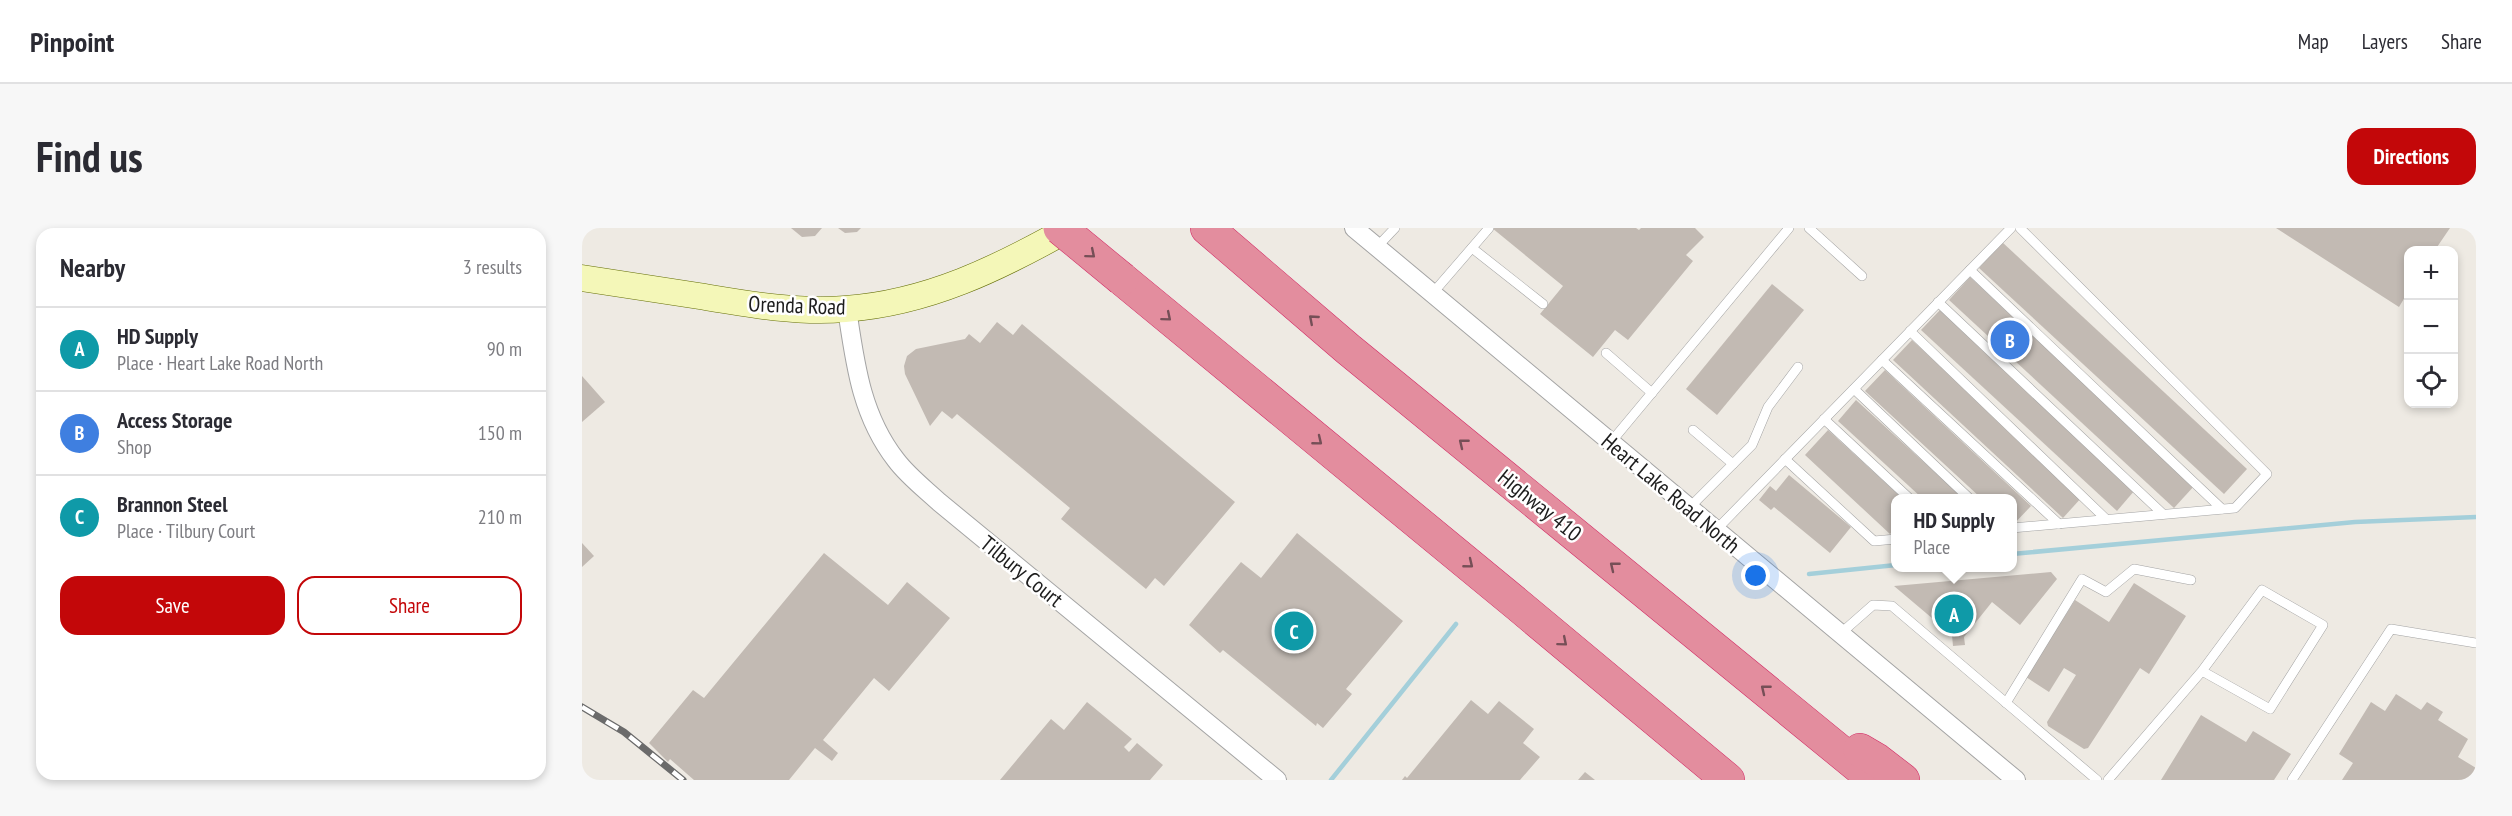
<!DOCTYPE html>
<meta charset="utf-8">
<style>
body{margin:0;font-family:"PT Sans Narrow",sans-serif;background:#f7f7f7;color:#2b2b33}
.controls{position:absolute;right:18px;top:18px;display:grid;overflow:hidden;border-radius:12px;box-shadow:0 3px 9px #0003}
.controls button{width:54px;height:54px;display:grid;place-items:center;padding:0;border:0;border-bottom:2px solid #e1e1e2;background:#fff;color:#2b2b33;font:30px sans-serif}
.you{position:absolute;left:1174px;top:348px;width:21px;height:21px;margin:-15px;border:4px solid #fff;border-radius:50%;background:#1a73e8;box-shadow:0 0 0 9px #1a73e833}
.badge{display:grid;place-items:center;width:39px;height:39px;border-radius:50%;background:#c30709;color:#fff;font-size:20px;font-weight:700}
.pin{position:absolute;translate:-50% -50%;border:3px solid #fff;box-shadow:0 2px 6px #0006}
.popup{position:absolute;left:1309px;top:266px;width:126px;height:78px;box-sizing:border-box;display:grid;place-content:center;border-radius:12px;background:#fff;filter:drop-shadow(0 2px 4px #0005);font-size:20px;white-space:nowrap;color:#7c7c81}
.popup b{font-size:22px;color:#2b2b33}
.popup::after{content:'';position:absolute;left:50%;top:100%;margin-left:-12px;border:12px solid transparent;border-top-color:#fff}
.list{margin:0;padding:0;list-style:none}
h2{display:flex;justify-content:space-between;align-items:center;height:78px;margin:0;padding:0 24px;font-size:26px}
h2 small{font-size:20px;font-weight:400;color:#7c7c81}
.list li{display:grid;grid-template-columns:39px 1fr auto;gap:18px;align-items:center;box-sizing:border-box;height:84px;padding:0 24px;border-top:2px solid #e1e1e2}
.list b{display:block;font-size:22px;white-space:nowrap}
.list p{margin:0;font-size:20px;white-space:nowrap;color:#7c7c81}
.list em{font-size:20px;font-style:normal;color:#7c7c81}
.actions{display:flex;gap:12px;padding:18px 24px}
.actions a{flex:1;padding:14px 0;border:2px solid #c30709;border-radius:18px;text-align:center;font-size:21px;color:#c30709}
.actions .main{background:#c30709;color:#fff}
.icon{flex:none;width:33px;height:33px;fill:none;stroke:currentColor;stroke-width:2;stroke-linecap:round;stroke-linejoin:round}
.map{position:relative;flex:none;width:1894px;height:552px;overflow:hidden;border-radius:18px}
header{display:flex;align-items:center;gap:36px;box-sizing:border-box;height:84px;padding:0 30px;background:#fff;border-bottom:2px solid #e1e1e2}
header strong{font-size:28px}
nav{display:flex;gap:33px;margin-inline-start:auto;font-size:21px}
.intro{display:flex;align-items:center;justify-content:space-between;box-sizing:border-box;height:144px;padding:0 36px}
h1{margin:0;font-size:42px}
.button{padding:15px 27px;border-radius:18px;background:#c30709;color:#fff;font-size:21px;font-weight:700}
main{display:flex;gap:36px;padding:0 36px}
aside{flex:1;background:#fff;border-radius:18px;box-shadow:0 3px 9px #0003}
.map>svg:first-child{display:block}
</style>
<header>
<strong>Pinpoint</strong>
<nav><a>Map</a><a>Layers</a><a>Share</a></nav>
</header>
<div class="intro"><h1>Find us</h1><a class="button">Directions</a></div>
<main>
<aside>
<h2>Nearby<small>3 results</small></h2>
<ul class="list">
<li><span class="badge" style="background:#0f9aa8">A</span><div><b>HD Supply</b><p>Place · Heart Lake Road North</p></div><em>90 m</em></li>
<li><span class="badge" style="background:#3f7fe0">B</span><div><b>Access Storage</b><p>Shop</p></div><em>150 m</em></li>
<li><span class="badge" style="background:#0f9aa8">C</span><div><b>Brannon Steel</b><p>Place · Tilbury Court</p></div><em>210 m</em></li>
</ul>
<div class="actions"><a class="main">Save</a><a>Share</a></div>
</aside>
<div class="map">
<svg width="1894" height="552" viewBox="0 0 1894 552">
<rect width="100%" height="100%" fill="#eeeae3"/>
<g fill="none" stroke-linecap="round" stroke-linejoin="round">
<g stroke="#a4cfda" stroke-width="4.5">
<path d="M1430,326L1773,294L1894,289"/>
<path d="M1227,346L1314,337"/>
<path d="M749,552L874,396"/>
</g>
</g>
<g fill="#c2bab3">
<path d="M209,0H240L233,8L220,9Z"/>
<path d="M256,0H279L275,4L263,5Z"/>
<path d="M910,0H1054L1057,2L1059,0H1113L1122,9L1104,27L1111,33L1046,112L1033,102L1011,129L958,86L981,58Z"/>
<path d="M1694,0H1868L1853,22H1826V64L1817,79Z"/>
<path d="M1420,14L1665,241L1642,266L1397,40Z"/>
<path d="M1388,49L1613,257L1592,280L1367,72Z"/>
<path d="M1190,56L1222,82L1135,187L1104,161Z"/>
<path d="M1358,82L1553,262L1535,283L1339,102Z"/>
<path d="M415,94L431,107L440,96L653,274L582,358L573,350L564,361L479,291L488,280L375,186L370,191L360,183L348,198L323,146L322,138L325,128L334,121L383,111L387,106L398,115Z"/>
<path d="M1330,112L1500,269L1481,290L1311,132Z"/>
<path d="M1303,142L1449,278L1430,298V270H1399L1283,163Z"/>
<path d="M0,148L23,174L0,194Z"/>
<path d="M1274,172L1381,270H1340L1256,193Z"/>
<path d="M1246,202L1320,270H1314V300L1308,306L1223,227Z"/>
<path d="M1207,247L1269,299L1248,325L1192,279L1189,282L1177,272L1188,258L1194,263Z"/>
<path d="M715,305L821,393L764,461L770,466L741,500L735,495L734,498L641,422L638,425L607,397L659,334L679,350Z"/>
<path d="M0,315L12,328L0,339Z"/>
<path d="M242,325L306,377L325,354L368,390L307,463L292,450L241,512L256,525L250,533L233,520L207,552H112L88,531L86,534L67,515L111,462L122,470Z"/>
<path d="M1469,344L1475,351L1438,397L1410,374L1382,409L1383,417L1371,418L1370,407L1312,358Z"/>
<path d="M1552,355L1604,388L1567,446L1558,440L1506,520L1502,521L1466,498L1465,494L1494,447L1482,440L1467,464L1444,449L1493,372L1527,394Z"/>
<path d="M1814,466L1839,482L1845,474L1861,484L1856,492L1886,511L1876,529L1894,540V552H1760L1771,535L1757,526L1789,474L1803,483Z"/>
<path d="M889,472L906,486L917,473L952,501L941,515L958,529L938,552H820L823,548L825,550Z"/>
<path d="M505,474L550,511L542,519L547,524L555,515L581,537L568,552H418L469,491L482,502Z"/>
<path d="M1619,487L1664,514L1671,503L1709,526L1692,552H1579Z"/>
<path d="M1003,544L1013,552H996Z"/>
</g>
<g fill="none" stroke-linecap="round" stroke-linejoin="round">
<defs>
<g id="lane">
<path d="M1227,0L1280,48"/>
<path d="M795,19L813,0"/>
<path d="M890,20L961,76"/>
<path d="M1388,42L1640,281"/>
<path d="M850,66L907,0"/>
<path d="M1356,74L1581,286"/>
<path d="M1328,103L1524,291"/>
<path d="M1024,125L1070,165"/>
<path d="M1300,132L1477,296"/>
<path d="M1272,161L1387,270"/>
<path d="M1242,191L1327,270"/>
<path d="M1111,202L1151,236"/>
<path d="M1029,214L1207,0"/>
<path d="M1203,231L1292,313L1314,311"/>
<path d="M1107,280L1170,217L1186,179L1216,139"/>
<path d="M1430,300L1653,280L1685,246L1438,0"/>
<path d="M1134,302L1429,0"/>
<path d="M1258,406L1291,377L1310,378L1515,552"/>
<path d="M1424,475L1500,351L1524,364L1552,341L1609,352"/>
<path d="M1526,552L1620,443L1680,362L1741,397L1688,481L1620,443"/>
<path d="M1710,552L1809,401L1894,415"/>
</g>
<g id="street">
<path d="M772,0L1434,552"/>
<path d="M265,81C273,135 279,187 314,232C326,248 343,261 357,274L695,552"/>
</g>
<path id="secondary" d="M0,50C39,56 78,62 117,68C165,76 214,85 263,81C346,75 417,40 488,0"/>
<g id="highway">
<path d="M625,0L766,121L1293,552"/>
<path d="M540,51L936,377L1146,552"/>
<path d="M1278,522L1295,532L1321,552"/>
</g>
</defs>
<use href="#lane" stroke="#a4a4a4" stroke-width="10"/>
<use href="#street" stroke="#a4a4a4" stroke-width="20"/>
<use href="#secondary" stroke="#656f08" stroke-width="27"/>
<use href="#highway" stroke="#d22a65" stroke-width="34"/>
<use href="#lane" stroke="#fff" stroke-width="9"/>
<use href="#street" stroke="#fff" stroke-width="18"/>
<use href="#secondary" stroke="#f4f7b8" stroke-width="26"/>
<use href="#highway" stroke="#e38d9e" stroke-width="33"/>
<defs>
<path id="rail" d="M0,479L42,504L101,552"/>
</defs>
<use href="#rail" stroke="#6b6b6b" stroke-width="7"/>
<use href="#rail" stroke="#fff" stroke-width="4.5" stroke-dasharray="14" stroke-linecap="butt"/>
<defs>
<path id="highway-bridge" d="M478,0L540,51"/>
</defs>
<use href="#highway-bridge" stroke="#d22a65" stroke-width="34" stroke-linecap="butt"/>
<use href="#highway-bridge" stroke="#e38d9e" stroke-width="33"/>
</g>
<defs><path id="oneway-chevron" d="M-2-3.5L2.5 0L-2 3.5" fill="none" stroke-width="1.6" stroke-linecap="round" stroke-linejoin="round" transform="scale(1.5)"/></defs>
<g stroke="#764f57">
<use href="#oneway-chevron" transform="translate(509 26) rotate(40)"/>
<use href="#oneway-chevron" transform="translate(585 89) rotate(40)"/>
<use href="#oneway-chevron" transform="translate(731 91) rotate(-139)"/>
<use href="#oneway-chevron" transform="translate(736 213) rotate(39)"/>
<use href="#oneway-chevron" transform="translate(881 215) rotate(-141)"/>
<use href="#oneway-chevron" transform="translate(887 336) rotate(39)"/>
<use href="#oneway-chevron" transform="translate(1032 338) rotate(-141)"/>
<use href="#oneway-chevron" transform="translate(981 414) rotate(40)"/>
<use href="#oneway-chevron" transform="translate(1183 461) rotate(-141)"/>
</g>
<g text-anchor="middle" dominant-baseline="central" stroke-width="5" stroke-linejoin="round" paint-order="stroke">
<g font-size="22" fill="#1d1d1d" stroke="#fff">
<text transform="translate(215 77) rotate(2)">Orenda Road</text>
<text transform="translate(1089 265) rotate(40)">Heart Lake Road North</text>
<text transform="translate(958 277) rotate(39)">Highway 410</text>
<text transform="translate(440 343) rotate(39)">Tilbury Court</text>
</g>
</g>
</svg>
<div class="controls">
<button>+</button>
<button>−</button>
<button><svg class="icon" aria-label="locate" viewBox="0 0 24 24"><circle cx="12" cy="12" r="6"/><path d="M12 2v4M12 18v4M2 12h4M18 12h4"/></svg></button>
</div>
<div class="you"></div>
<div class="pin badge" style="left:1372px;top:386px;background:#0f9aa8">A</div>
<div class="popup"><b>HD Supply</b>Place</div>
<div class="pin badge" style="left:1428px;top:112px;background:#3f7fe0">B</div>
<div class="pin badge" style="left:712px;top:403px;background:#0f9aa8">C</div>
</div>
</main>
